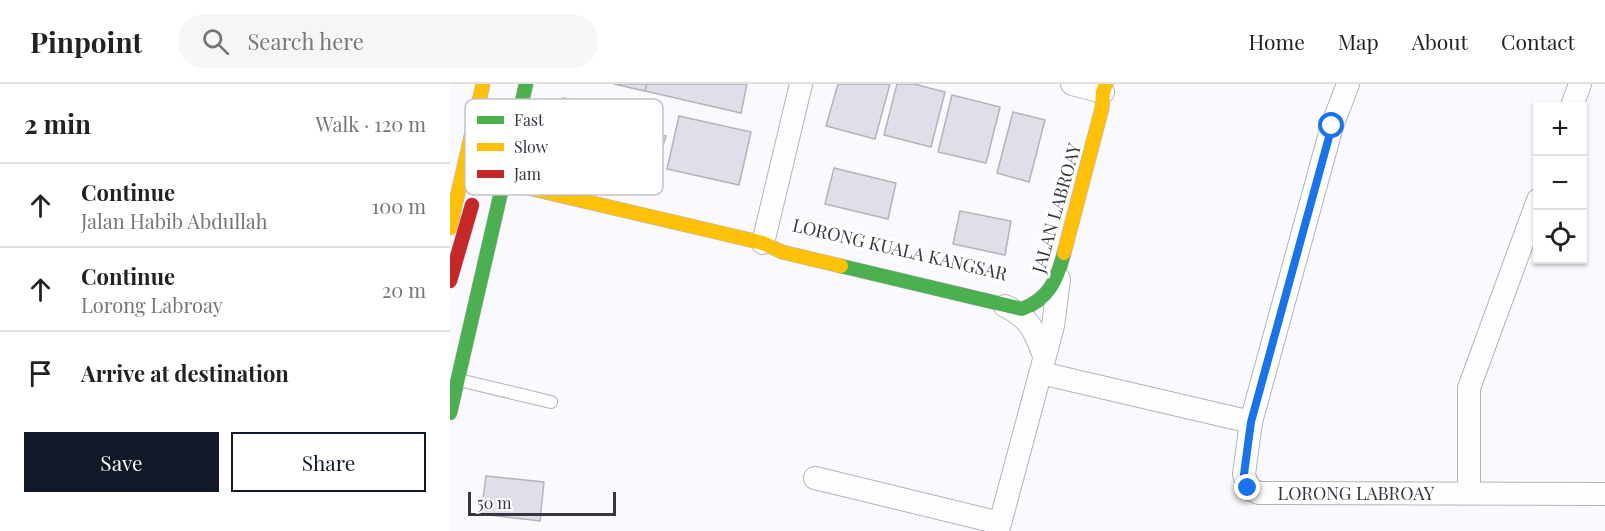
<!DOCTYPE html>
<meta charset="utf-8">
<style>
body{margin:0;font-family:"Playfair Display",serif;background:#f6f6f6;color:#222}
.controls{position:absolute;right:18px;top:18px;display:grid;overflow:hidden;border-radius:0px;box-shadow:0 2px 4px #0004}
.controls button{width:54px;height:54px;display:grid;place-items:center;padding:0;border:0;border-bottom:2px solid #e0e0e0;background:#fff;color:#222;font:30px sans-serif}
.scale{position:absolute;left:18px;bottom:15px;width:148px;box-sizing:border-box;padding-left:6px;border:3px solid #363540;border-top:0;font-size:16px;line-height:21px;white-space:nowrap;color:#363540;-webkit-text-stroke:4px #fff;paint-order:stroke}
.stop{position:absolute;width:18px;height:18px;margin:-14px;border:4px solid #1a73e8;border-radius:50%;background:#fff}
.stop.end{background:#1a73e8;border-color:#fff;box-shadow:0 2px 6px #0008}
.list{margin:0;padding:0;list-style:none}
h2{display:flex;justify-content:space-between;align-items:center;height:78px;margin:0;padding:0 24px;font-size:26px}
h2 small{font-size:20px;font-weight:400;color:#767676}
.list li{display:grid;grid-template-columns:39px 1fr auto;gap:18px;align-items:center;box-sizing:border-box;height:84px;padding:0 24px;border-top:2px solid #e0e0e0}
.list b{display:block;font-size:22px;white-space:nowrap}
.list p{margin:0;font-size:20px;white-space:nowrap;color:#767676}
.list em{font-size:20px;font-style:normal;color:#767676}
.actions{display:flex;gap:12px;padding:18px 24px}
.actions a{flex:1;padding:14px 0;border:2px solid #111827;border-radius:0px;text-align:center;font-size:21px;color:#111827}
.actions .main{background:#111827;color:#fff}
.icon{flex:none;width:33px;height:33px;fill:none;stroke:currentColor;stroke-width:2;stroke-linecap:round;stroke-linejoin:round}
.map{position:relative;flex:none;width:1155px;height:447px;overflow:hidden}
header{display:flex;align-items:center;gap:36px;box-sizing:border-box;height:84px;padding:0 30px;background:#fff;border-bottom:2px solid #e0e0e0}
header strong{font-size:28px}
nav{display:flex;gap:33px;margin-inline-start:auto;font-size:21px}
.search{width:420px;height:54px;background:#f6f6f6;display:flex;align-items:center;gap:15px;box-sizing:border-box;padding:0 21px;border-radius:33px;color:#767676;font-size:22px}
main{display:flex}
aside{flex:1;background:#fff}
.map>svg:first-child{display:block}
</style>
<header>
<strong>Pinpoint</strong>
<div class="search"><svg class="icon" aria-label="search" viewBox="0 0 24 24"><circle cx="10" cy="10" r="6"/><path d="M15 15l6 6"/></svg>Search here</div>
<nav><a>Home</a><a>Map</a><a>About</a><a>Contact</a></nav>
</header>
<main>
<aside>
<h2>2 min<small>Walk · 120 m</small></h2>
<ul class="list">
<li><svg class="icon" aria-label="ahead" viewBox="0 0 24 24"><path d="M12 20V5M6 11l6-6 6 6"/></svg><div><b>Continue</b><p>Jalan Habib Abdullah</p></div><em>100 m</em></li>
<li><svg class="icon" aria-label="ahead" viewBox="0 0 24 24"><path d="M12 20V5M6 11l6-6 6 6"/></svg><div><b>Continue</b><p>Lorong Labroay</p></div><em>20 m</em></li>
<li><svg class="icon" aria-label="arrive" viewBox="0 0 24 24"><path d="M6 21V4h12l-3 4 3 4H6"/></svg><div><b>Arrive at destination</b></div></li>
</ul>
<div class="actions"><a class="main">Save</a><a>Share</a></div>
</aside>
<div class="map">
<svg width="1155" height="447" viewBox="0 0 1155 447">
<rect width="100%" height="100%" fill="#faf9fd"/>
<g fill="#e0dee8" stroke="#b4b3b9" stroke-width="1.5">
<path d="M164,0H197L195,7Z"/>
<path d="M197,0H297L291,29L195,7Z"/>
<path d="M388,0H440L425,55L376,42Z"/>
<path d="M447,0H464L495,8L481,63L434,51Z"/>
<path d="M502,11L550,23L536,79L488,68Z"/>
<path d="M113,14L147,21L142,45L132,43L129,58L104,53Z"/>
<path d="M563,28L595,36L579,98L547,89Z"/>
<path d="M229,32L301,48L289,101L217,85Z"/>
<path d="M152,33L216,52L209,74L194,69L185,98L155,89L158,79L140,73Z"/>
<path d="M384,84L446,99L438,135L375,120Z"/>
<path d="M510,127L561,137L555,171L503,160Z"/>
<path d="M36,392L94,398L90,437L31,430Z"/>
</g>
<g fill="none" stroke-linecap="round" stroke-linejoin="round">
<defs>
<path id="lane" d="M9,296L101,318"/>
<g id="street">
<path d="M622,0L653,8"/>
<path d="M1122,22L1130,0"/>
<path d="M313,159L351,0"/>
<path d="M555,222C580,234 585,247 594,272"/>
<path d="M591,289L801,338L794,390L798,404L809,409L1155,410"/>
<path d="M801,338L882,42L898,0"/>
<path d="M365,394L550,439"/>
<path d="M1019,409V304L1088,116"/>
<path d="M548,447L603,242L609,195"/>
</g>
<g id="fast">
<path d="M391,182L572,225C599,215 607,196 614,169"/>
<path d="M0,329L76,0"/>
</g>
<g id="slow">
<path d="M53,98L313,159L332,168L391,182"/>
<path d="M0,144L33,0"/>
<path d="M614,169L652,24L653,8L656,0"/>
</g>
<path id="jam" d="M0,197L22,121"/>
</defs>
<use href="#lane" stroke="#b4b3ba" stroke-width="14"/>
<use href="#street" stroke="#b4b3ba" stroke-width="24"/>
<use href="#fast" stroke="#b4b3ba" stroke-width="15"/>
<use href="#slow" stroke="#b4b3ba" stroke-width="15"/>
<use href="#jam" stroke="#b4b3ba" stroke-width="15"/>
<use href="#lane" stroke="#fefeff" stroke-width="12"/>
<use href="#street" stroke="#fefeff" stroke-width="22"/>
<use href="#fast" stroke="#4caf50" stroke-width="14"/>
<use href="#slow" stroke="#ffc107" stroke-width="14"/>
<use href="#jam" stroke="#c62828" stroke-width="14"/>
</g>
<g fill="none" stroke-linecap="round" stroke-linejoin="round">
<path stroke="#1a73e8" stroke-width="8" d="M798,404L794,390L801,338L882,42"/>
</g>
<g text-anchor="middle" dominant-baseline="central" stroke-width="6" stroke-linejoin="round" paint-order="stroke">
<g font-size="18" fill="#363540" stroke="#fff">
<text transform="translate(606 124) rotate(-74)">JALAN LABROAY</text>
<text transform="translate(450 165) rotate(13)">LORONG KUALA KANGSAR</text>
<text x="906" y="409">LORONG LABROAY</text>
</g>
</g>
<rect x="15" y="15" width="198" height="96" rx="9" fill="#fff" stroke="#c3c2c6" stroke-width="1.5"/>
<rect x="27" y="32" width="27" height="8" fill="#4caf50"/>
<rect x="27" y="59" width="27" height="8" fill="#ffc107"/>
<rect x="27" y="86" width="27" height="8" fill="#c62828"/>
<g font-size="16" fill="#363540">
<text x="64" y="42">Fast</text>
<text x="64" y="69">Slow</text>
<text x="64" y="96">Jam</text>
</g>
</svg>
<div class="controls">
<button>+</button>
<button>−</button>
<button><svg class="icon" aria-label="locate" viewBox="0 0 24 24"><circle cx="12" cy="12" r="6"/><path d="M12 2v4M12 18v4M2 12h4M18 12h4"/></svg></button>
</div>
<div class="scale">50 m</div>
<div class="stop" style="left:882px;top:42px"></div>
<div class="stop end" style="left:798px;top:404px"></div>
</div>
</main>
